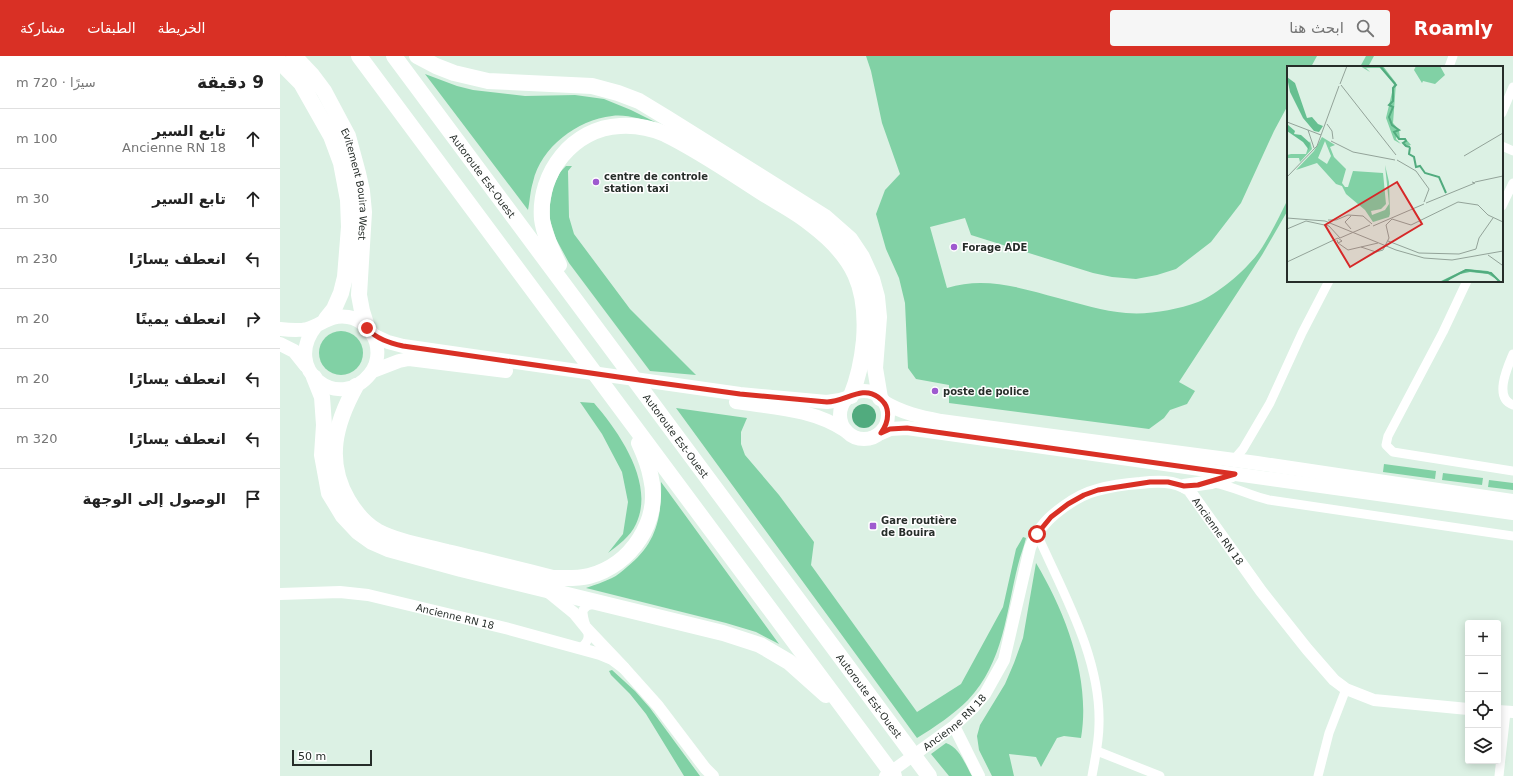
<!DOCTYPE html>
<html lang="ar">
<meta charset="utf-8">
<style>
body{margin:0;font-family:"DejaVu Sans","Noto Sans Arabic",sans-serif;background:#f6f6f6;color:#222;direction:rtl}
.controls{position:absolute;right:12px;bottom:12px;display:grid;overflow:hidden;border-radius:4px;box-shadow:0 2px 10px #0003}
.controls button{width:36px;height:36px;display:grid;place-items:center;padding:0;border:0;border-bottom:1px solid #e0e0e0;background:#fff;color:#222;font:20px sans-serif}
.scale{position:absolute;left:12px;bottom:10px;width:80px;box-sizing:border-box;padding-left:4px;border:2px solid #262d29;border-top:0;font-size:11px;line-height:14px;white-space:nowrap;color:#262d29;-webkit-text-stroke:3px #fff;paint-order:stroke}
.stop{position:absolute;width:12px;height:12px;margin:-9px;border:3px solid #d93025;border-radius:50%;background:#fff}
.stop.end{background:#d93025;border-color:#fff;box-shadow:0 1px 4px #0008}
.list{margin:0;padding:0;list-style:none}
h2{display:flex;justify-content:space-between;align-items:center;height:52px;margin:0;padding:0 16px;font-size:17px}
h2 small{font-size:13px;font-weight:400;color:#767676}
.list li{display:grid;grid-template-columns:26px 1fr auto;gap:12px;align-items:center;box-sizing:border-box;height:60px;padding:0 16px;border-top:1px solid #e0e0e0}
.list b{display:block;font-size:15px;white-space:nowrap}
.list p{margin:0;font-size:13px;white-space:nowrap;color:#767676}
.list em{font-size:13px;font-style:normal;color:#767676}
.icon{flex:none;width:22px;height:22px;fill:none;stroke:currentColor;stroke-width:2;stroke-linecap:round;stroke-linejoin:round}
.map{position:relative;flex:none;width:1233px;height:720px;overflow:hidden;direction:ltr}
header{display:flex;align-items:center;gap:24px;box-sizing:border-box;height:56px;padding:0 20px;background:#d93025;color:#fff}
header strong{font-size:19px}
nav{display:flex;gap:22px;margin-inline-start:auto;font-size:14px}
.search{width:280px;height:36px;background:#f6f6f6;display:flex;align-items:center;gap:10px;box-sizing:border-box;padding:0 14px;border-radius:4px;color:#767676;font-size:15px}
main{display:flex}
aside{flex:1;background:#fff}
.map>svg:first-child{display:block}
</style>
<header>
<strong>Roamly</strong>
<div class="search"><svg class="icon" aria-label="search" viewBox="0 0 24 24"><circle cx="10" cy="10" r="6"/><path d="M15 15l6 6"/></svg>ابحث هنا</div>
<nav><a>الخريطة</a><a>الطبقات</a><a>مشاركة</a></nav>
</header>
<main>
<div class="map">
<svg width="1233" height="720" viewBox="0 0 1233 720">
<rect width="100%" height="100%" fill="#dcf1e4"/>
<g fill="#81d1a5">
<path d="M586,0H1037L1031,11H1008V49L994,75L961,147L931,186L896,213L877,219L856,223L832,221L813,217L691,179L685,162L650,171L667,232C705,220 741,232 778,242C800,248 823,255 846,257C869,259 896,254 918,246C938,238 966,214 979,196C990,180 999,161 1008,143V154L982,199L899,326L915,335L907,348L890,354L884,362L869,373L669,347V329L636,323L628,312L625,247L619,222L606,193L596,158L605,134L620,118L602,67L591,15Z"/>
<path d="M1086,0H1094L1088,11H1080Z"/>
<path d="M145,18L177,30L193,34L245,40L295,39L324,43L351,54L377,67C363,64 347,58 332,60C297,64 261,91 253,126C250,135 250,145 248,154Z"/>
<path d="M286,110H292L288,115L289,161L294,178L350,253L416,319L370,315L289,207L276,183L270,164V148L273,131L280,116Z"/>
<circle cx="61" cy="297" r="22"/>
<path d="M300,346L314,347C340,377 375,428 356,468C350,481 338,489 328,497L343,478L348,446L342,416L322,378Z"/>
<path d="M396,352L467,362L461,376V388L465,399L499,439L534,486L531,509L637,656L681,628L723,551L736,493L743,481L746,482C744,491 740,500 738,509C726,556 724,606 688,644C674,658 655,671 637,682Z"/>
<path d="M1104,408L1156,415L1155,423L1103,416Z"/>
<path d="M1163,417L1203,422L1202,429L1162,424Z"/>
<path d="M1209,424L1233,427V434L1208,431Z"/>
<path d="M381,426L499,588L476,576L446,567L306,532C314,529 324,526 332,522C337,520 342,515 347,511C376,488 382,462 381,426Z"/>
<path d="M756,507C786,557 811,623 801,682L784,680L777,682L761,711L756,701L729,698L734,720H712L699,694L697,680L700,669L725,628L734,607L743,582Z"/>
<path d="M332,614L355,635L370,652L420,720H404L366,658L350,638L331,619L329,615Z"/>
<path d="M666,687C680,692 685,708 692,720H669L651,698Z"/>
</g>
<circle fill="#51ab7e" cx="584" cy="360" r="12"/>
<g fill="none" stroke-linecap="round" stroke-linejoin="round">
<g stroke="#fff" stroke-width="9">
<path d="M1169,11L1173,0"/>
<path d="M1222,57L1233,31"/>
<path d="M1222,90L1233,95"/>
<path d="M1222,150L1233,127"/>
<path d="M1187,225L1163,276L1108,380L1106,389L1113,396L1233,415"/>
<path d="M1233,298C1228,310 1213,342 1233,349"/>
<path d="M951,404L957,400L963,393L990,347L1022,277L1049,225"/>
<path d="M934,427C953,430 970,440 989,444L1233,480"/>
<path d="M757,478C783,537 821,602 819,668C819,686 815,703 812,720"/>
<path d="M300,592C317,581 302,570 303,554L307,550L315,548"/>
<path d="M817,695L880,720"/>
<path d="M1038,720L1049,677L1066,633"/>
<path d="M1219,720L1226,656"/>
</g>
<g stroke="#fff" stroke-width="12">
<path d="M267,535L294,557L307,573L344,612L378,650L425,712L433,720"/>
<path id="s1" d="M0,538L60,536L88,539L229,573L320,598L332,603L344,612"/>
<path d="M1218,655L1233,656"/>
<path d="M674,670L699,720"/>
<path id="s2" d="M605,720L674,670L693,652L705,638L724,604L750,492C752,487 754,482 757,478C768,459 797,439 817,434C831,430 846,428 860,427C877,425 894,424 909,434L981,535L1027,593L1054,624L1066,633L1094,644L1188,653"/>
</g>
<g stroke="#fff" stroke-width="14">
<path d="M0,273C9,274 18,275 27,273C42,269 50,258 68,261C81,263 92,274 96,286C99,297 97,309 90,318C59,357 1,314 36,270"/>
<path d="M93,279L108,286L123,290L460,338L547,346L560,344L570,341"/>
<path d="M0,288L14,295L26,310"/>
<path d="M93,315L119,305L129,303L226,315"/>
<circle cx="584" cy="359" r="24"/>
<path d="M456,346C495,352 533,353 566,375"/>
<path d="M604,346C622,357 641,361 661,365L977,407L1233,445"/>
<path d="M601,377L610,373L627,372L1233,457"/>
<path d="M904,430L931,426L952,419"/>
</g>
<g stroke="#fff" stroke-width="16">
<path id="s3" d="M14,0L32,19L44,35L61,67L68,80L78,117L82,135L84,156L79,239L82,255L87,271"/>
<path d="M79,0L614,720"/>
<path id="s4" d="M114,0L649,720"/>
<path d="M137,0L156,10L174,17L208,25L312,30L338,37L359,45L387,62L545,161L570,183L582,201L592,223L597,241L599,261L595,312L600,342"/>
<path d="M0,6L21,27L51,80L61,107L68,144L69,171L65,221L61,237L54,253L46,263"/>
<path d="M279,209C272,194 264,179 262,163C258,117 293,72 340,70C356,69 371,72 385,78C418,94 450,116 481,136C498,147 517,156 532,169C574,201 588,231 584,284C582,305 579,320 571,340"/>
<path d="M34,321L42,341L44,369L42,399L49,437L63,460L78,476L92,486L108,493L181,513L443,577L480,589L509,606L546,639"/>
<path d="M76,330C55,368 45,405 68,444C75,456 85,468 97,475C118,486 144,490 167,496C202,504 237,513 273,522C285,522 297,523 309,520C351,509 381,465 371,422C369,410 364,398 359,387"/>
</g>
</g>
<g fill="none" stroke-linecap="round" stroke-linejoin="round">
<path stroke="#d93025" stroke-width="5" d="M87,272C96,283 110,287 123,290L380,327L460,338L547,346C565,346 582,329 598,341C602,344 606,348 607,353C609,362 606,370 601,377L610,373L627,372L955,418L918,429L904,430L888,426H870L818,434L804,439L788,448L771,461L757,478"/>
</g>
<g fill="#9e5acf" stroke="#fff" stroke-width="1.5">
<circle cx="316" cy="126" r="4"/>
<circle cx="674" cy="191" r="4"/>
<circle cx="655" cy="335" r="4"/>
<rect x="589" y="466" width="8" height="8" rx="2"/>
</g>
<g text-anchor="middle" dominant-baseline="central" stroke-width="3" stroke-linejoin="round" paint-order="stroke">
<g font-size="10" fill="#262d29" stroke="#fff">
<text stroke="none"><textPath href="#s4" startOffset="149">Autoroute Est-Ouest</textPath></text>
<text stroke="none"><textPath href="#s3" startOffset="146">Evitement Bouira West</textPath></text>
<text stroke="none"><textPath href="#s4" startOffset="473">Autoroute Est-Ouest</textPath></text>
<text stroke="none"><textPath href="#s2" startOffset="520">Ancienne RN 18</textPath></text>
<text stroke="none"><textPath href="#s1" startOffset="178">Ancienne RN 18</textPath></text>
<text stroke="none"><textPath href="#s4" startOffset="797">Autoroute Est-Ouest</textPath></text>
<text stroke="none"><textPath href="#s2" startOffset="88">Ancienne RN 18</textPath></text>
</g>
<g font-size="10" font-weight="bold" fill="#262d29" stroke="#fff" text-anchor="start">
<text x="324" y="120">centre de controle<tspan x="324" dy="12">station taxi</tspan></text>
<text x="682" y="191">Forage ADE</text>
<text x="663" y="335">poste de police</text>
<text x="601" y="464">Gare routière<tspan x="601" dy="12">de Bouira</tspan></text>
</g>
</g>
<g transform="translate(1007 10)">
<rect width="216" height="216" fill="#dcf1e4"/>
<path d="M73,0H96L109,17L106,57L112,64L113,72H118L124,79L117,80L118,74L111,73L110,68L109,73L114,78L107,74L99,52L107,18L93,2H79L83,6ZM129,0H153L158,9L148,18L136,15L135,17L127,4ZM35,71L48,79L43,81L47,91L59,103L55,117L58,121H61L66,105L96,107L99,138L94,143L84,145L85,149L98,144L102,138L98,99L102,116L103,148L102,151L86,156L78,144L59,128L55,120L49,118L30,97L9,104L27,85ZM38,75L44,90L40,98L31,92ZM23,75L25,83L13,96L12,92H0V89L4,88H19Z" fill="#81d1a5" fill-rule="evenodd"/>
<path d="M0,11L8,17L20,52L25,51L31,58L36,60L32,66L27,65L16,52L3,26ZM0,58L8,65L7,68L14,69L23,77L22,84L16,76L0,65ZM179,203L201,205L214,216L201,208L183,206L168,209L160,216H152Z" fill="#66c091"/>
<path fill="none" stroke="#51ab7e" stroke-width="2" d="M93,0L109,19L106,22V35L102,39L106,41L102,51L105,59L112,64L107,66L112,73H118L119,75L116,77L119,80L123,81M123,81L122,88L127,91L129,101L133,100L138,107L152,111L159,127M156,216L179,204L204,207L213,216"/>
<path fill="none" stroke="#93a399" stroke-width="1" d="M53,18L60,0M54,19L109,89M0,56L34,69M40,58L45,65L46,73M21,64L27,82M44,75L66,86L108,94M177,90L216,67M110,94L129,105L142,123L137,136M0,111L30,80L52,20M188,116L216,110M139,137L188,117L185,116M64,150L58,156L64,163M0,152L38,155L109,184L137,192L165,194L216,185M41,154H49L61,149L76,150L85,158M86,160L137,138M0,163L19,155L42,160L53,172M53,172L83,159M101,175L132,187L172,188L189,183L192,172L206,152M51,177L61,184L91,177M74,181L89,186L96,184L102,172L99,159L105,153L124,159L171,136L191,139L201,149L216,156M201,189L215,199M0,196L51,172L55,175L51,177L50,174"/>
<path fill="#d62828" fill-opacity="0.15" stroke="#d62828" stroke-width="2" d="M110,116L135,158L63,201L38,159Z"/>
<rect width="216" height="216" fill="none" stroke="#262d29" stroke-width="2"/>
</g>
</svg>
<div class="controls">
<button>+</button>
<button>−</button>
<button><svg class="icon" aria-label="locate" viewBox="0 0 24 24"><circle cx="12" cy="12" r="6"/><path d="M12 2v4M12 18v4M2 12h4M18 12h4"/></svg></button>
<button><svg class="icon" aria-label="layers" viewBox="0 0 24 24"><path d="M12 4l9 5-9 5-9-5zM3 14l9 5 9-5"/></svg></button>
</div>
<div class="scale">50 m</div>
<div class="stop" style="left:757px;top:478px"></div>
<div class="stop end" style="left:87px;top:272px"></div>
</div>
<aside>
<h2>9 دقيقة<small>سيرًا · 720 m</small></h2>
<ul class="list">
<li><svg class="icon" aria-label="ahead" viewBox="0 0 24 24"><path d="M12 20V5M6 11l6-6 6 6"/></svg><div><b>تابع السير</b><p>Ancienne RN 18</p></div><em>100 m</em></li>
<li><svg class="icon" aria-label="ahead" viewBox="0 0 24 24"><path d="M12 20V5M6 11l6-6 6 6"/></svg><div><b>تابع السير</b></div><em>30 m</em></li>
<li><svg class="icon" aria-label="left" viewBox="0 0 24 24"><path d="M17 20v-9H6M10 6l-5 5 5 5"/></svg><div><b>انعطف يسارًا</b></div><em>230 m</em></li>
<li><svg class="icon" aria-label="right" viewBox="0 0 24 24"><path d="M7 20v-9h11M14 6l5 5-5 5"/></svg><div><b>انعطف يمينًا</b></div><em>20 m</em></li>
<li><svg class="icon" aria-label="left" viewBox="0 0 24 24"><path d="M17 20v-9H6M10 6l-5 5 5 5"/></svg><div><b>انعطف يسارًا</b></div><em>20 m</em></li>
<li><svg class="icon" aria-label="left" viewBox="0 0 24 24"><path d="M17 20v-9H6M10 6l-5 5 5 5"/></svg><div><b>انعطف يسارًا</b></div><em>320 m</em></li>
<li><svg class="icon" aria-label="arrive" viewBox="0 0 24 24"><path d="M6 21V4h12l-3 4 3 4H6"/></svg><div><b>الوصول إلى الوجهة</b></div></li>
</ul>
</aside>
</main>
